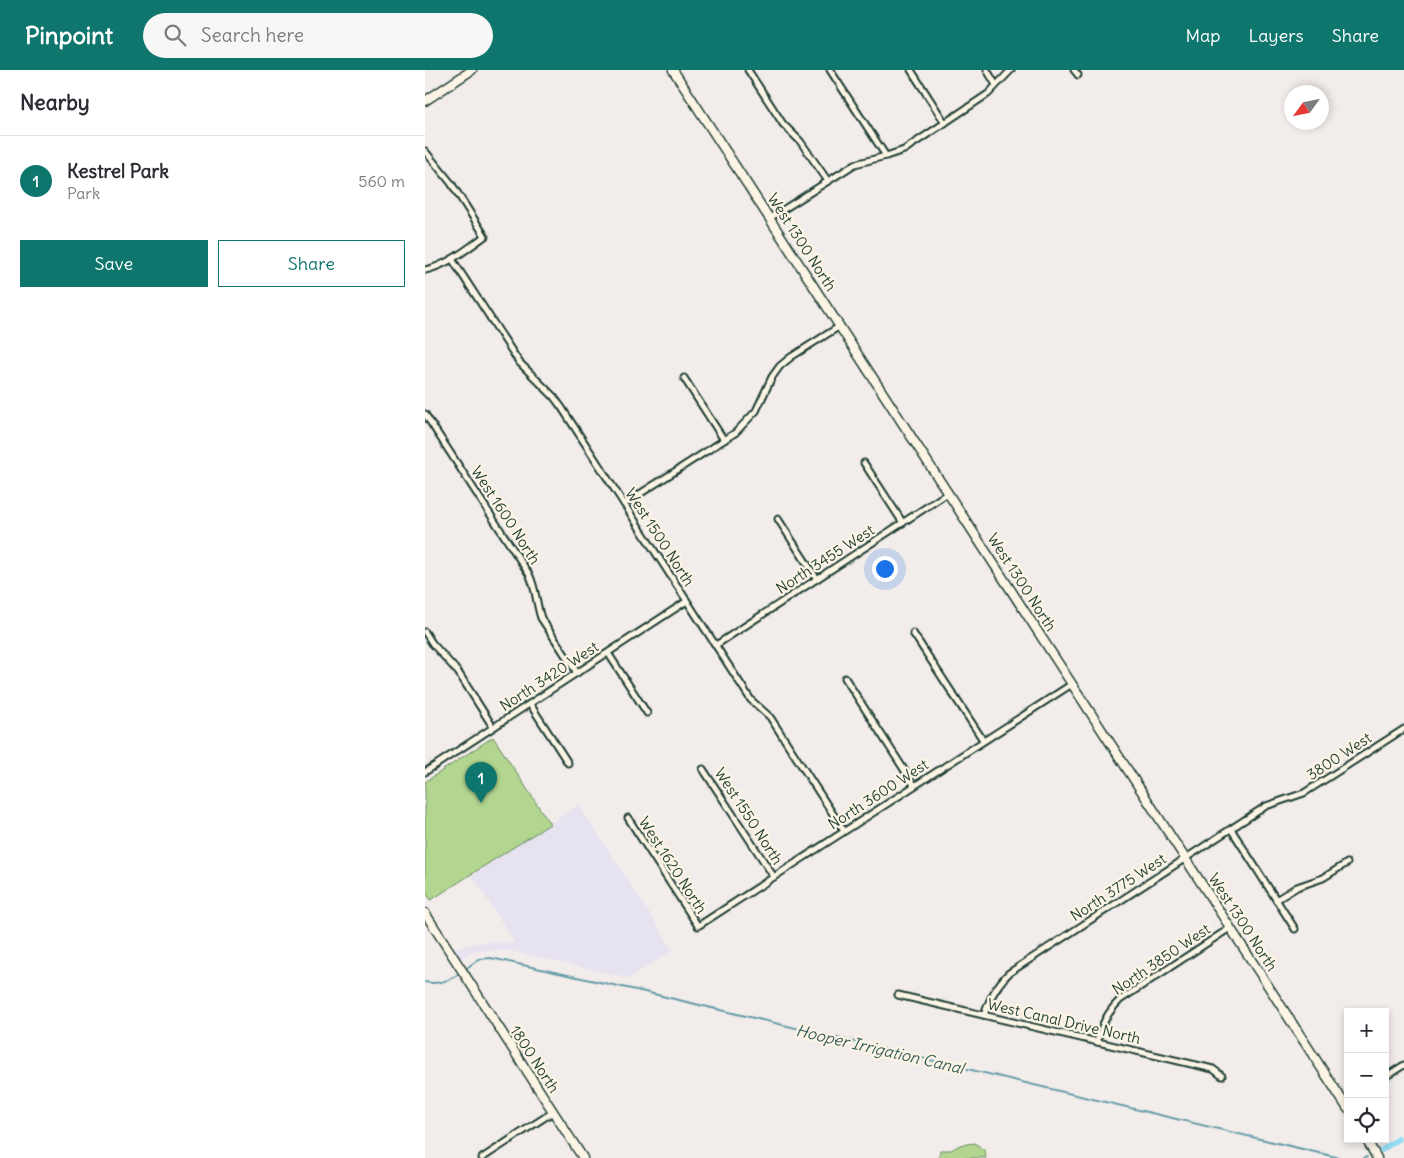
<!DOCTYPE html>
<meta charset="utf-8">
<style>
body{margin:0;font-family:Delius,sans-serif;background:#f7f7f7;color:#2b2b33}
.controls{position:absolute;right:15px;bottom:15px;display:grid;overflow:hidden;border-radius:0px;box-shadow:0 2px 8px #0003}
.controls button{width:45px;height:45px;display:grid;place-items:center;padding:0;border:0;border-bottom:1px solid #e1e1e2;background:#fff;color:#2b2b33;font:25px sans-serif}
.compass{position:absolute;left:859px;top:15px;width:45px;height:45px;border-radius:50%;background:#fff;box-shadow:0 2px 8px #0003;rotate:237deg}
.you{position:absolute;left:459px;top:498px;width:18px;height:18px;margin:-12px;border:4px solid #fff;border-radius:50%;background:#1a73e8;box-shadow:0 0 0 8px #1a73e833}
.badge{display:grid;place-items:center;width:32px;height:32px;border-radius:50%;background:#0f766e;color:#fff;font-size:16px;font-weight:700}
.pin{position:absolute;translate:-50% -41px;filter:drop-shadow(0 1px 2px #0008)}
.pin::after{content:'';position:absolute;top:26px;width:18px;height:15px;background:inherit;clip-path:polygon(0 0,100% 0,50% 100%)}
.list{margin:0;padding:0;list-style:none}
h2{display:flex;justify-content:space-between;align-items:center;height:65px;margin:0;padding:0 20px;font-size:21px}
h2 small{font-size:16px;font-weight:400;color:#7c7c81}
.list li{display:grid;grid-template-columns:32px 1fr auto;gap:15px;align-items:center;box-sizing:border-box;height:90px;padding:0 20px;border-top:1px solid #e1e1e2}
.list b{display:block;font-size:19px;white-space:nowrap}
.list p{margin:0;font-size:16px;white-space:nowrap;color:#7c7c81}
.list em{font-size:16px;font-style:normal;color:#7c7c81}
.actions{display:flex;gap:10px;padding:15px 20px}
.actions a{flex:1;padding:11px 0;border:1px solid #0f766e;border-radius:0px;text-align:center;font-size:18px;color:#0f766e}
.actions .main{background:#0f766e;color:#fff}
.icon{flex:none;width:28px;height:28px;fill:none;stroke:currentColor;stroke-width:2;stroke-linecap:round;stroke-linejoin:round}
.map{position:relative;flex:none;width:979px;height:1088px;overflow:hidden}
header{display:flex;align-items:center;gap:30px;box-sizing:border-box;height:70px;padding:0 25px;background:#0f766e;color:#fff}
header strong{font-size:24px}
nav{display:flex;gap:28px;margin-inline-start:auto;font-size:18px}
.search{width:350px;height:45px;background:#f7f7f7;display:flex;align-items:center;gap:12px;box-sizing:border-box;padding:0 18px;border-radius:28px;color:#7c7c81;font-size:19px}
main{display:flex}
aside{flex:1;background:#fff}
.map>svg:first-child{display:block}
</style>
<header>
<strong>Pinpoint</strong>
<div class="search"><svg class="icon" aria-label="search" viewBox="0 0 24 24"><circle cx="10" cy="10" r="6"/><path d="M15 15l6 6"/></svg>Search here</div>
<nav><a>Map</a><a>Layers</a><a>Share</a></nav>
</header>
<main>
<aside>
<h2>Nearby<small></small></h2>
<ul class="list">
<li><span class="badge">1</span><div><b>Kestrel Park</b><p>Park</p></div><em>560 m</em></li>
</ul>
<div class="actions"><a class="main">Save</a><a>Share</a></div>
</aside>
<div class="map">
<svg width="979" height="1088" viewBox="0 0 979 1088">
<rect width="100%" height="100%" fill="#f2ecea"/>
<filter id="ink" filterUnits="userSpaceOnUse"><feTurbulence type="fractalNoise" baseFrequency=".02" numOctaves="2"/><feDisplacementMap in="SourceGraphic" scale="10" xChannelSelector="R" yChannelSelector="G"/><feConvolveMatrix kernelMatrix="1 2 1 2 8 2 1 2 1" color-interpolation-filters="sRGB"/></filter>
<g filter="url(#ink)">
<path fill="#e6e2f0" d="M154,735L248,880L204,908L86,881L50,880L34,889L28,879L54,872L87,873L89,871L46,804Z"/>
<g fill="#b2d690" stroke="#688a62">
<path d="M68,667L125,754L6,830L0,821V712Z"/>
<path d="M550,1073L560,1081L561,1088H523L521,1086L520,1088H514L515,1080H526L535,1075Z"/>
</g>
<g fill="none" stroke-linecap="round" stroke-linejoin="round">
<g stroke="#659ca8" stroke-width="2">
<path d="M39,900L54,889L66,888L220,922L915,1088"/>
<path d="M0,912C13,915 24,911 35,903"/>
<path d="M939,1088L942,1087"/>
</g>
<path stroke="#94dcf6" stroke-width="5.5" d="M957,1080L973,1069"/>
<defs>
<g id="street">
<path d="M323,0L358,54L375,71L403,111"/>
<path d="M405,0L461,86"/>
<path d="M486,0L520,53"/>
<path d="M562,0L571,15"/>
<path d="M649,0L653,5"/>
<path d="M0,81L26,113L60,166C42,179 23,195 0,200"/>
<path d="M345,148L430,94L461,86L479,80L563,24L586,0"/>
<path d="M27,189L94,292L129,327L137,338L326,630L345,647L419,761"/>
<path d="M259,308L299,370"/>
<path d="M0,344L104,504C111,518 111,533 116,548L152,603"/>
<path d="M439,393L478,453"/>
<path d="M199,434L310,363L331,341L347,307L355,296L366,287L415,256"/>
<path d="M353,449L392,509"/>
<path d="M0,562L7,573L33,602L68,657"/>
<path d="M488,563L558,670"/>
<path d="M291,575L523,423"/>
<path d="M183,583L222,643"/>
<path d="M420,608L489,715"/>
<path d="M105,634L143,693"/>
<path d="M278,699L349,807"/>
<path d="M0,702L262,531"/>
<path d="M203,748L273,856L647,614"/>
<path d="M806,759L870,859"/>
<path d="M851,830L872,817L898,808L922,793"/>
<path d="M473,925L788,999L797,1006"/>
<path d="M559,945C565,928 571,916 584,903L841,736L879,723L979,659"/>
<path d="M672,972C677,954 682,943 695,930L805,858"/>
<path d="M960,1007L979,995"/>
<path d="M57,1088L128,1042"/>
</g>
<g id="secondary">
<path d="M248,0L923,1039"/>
<path d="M0,31L47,0"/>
<path d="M0,843L158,1088"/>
<path d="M941,1069L952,1088"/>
</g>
</defs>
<use href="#street" stroke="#1f3d34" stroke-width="9"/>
<use href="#secondary" stroke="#1f3d34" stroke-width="11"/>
<use href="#street" stroke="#fcf5e5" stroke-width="5"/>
<use href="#secondary" stroke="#fcf5e5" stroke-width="8"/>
</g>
</g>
<g text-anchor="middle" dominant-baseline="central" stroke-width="4.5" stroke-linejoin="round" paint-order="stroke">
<g font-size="15" fill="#1f3d34" stroke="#fcf5e5">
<text transform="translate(377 172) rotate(57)">West 1300 North</text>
<text transform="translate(81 445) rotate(57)">West 1600 North</text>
<text transform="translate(235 467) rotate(57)">West 1500 North</text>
<text transform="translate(400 489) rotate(-33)">North 3455 West</text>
<text transform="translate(597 512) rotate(57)">West 1300 North</text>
<text transform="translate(124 606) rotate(-33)">North 3420 West</text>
<text transform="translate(914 686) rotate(-33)">3800 West</text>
<text transform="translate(453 724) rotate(-33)">North 3600 West</text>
<text transform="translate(324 746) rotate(57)">West 1550 North</text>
<text transform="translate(248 795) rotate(57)">West 1620 North</text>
<text transform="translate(693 817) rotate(-33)">North 3775 West</text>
<text transform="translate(818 852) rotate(57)">West 1300 North</text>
<text transform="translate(736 889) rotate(-34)">North 3850 West</text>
<text transform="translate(639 951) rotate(13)">West Canal Drive North</text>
<text transform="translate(110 989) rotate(57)">1800 North</text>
</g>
<g font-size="16" font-style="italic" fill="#365d5b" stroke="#fcf5e5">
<text transform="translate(455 979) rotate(13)">Hooper Irrigation Canal</text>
</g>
</g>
</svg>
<div class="controls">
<button>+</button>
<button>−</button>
<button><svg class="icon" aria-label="locate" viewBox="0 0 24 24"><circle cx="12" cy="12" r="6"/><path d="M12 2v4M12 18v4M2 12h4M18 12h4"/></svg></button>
</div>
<svg class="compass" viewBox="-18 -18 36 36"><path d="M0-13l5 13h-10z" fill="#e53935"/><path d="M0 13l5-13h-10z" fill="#7c7c81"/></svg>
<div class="you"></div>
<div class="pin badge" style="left:56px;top:733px">1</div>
</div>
</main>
